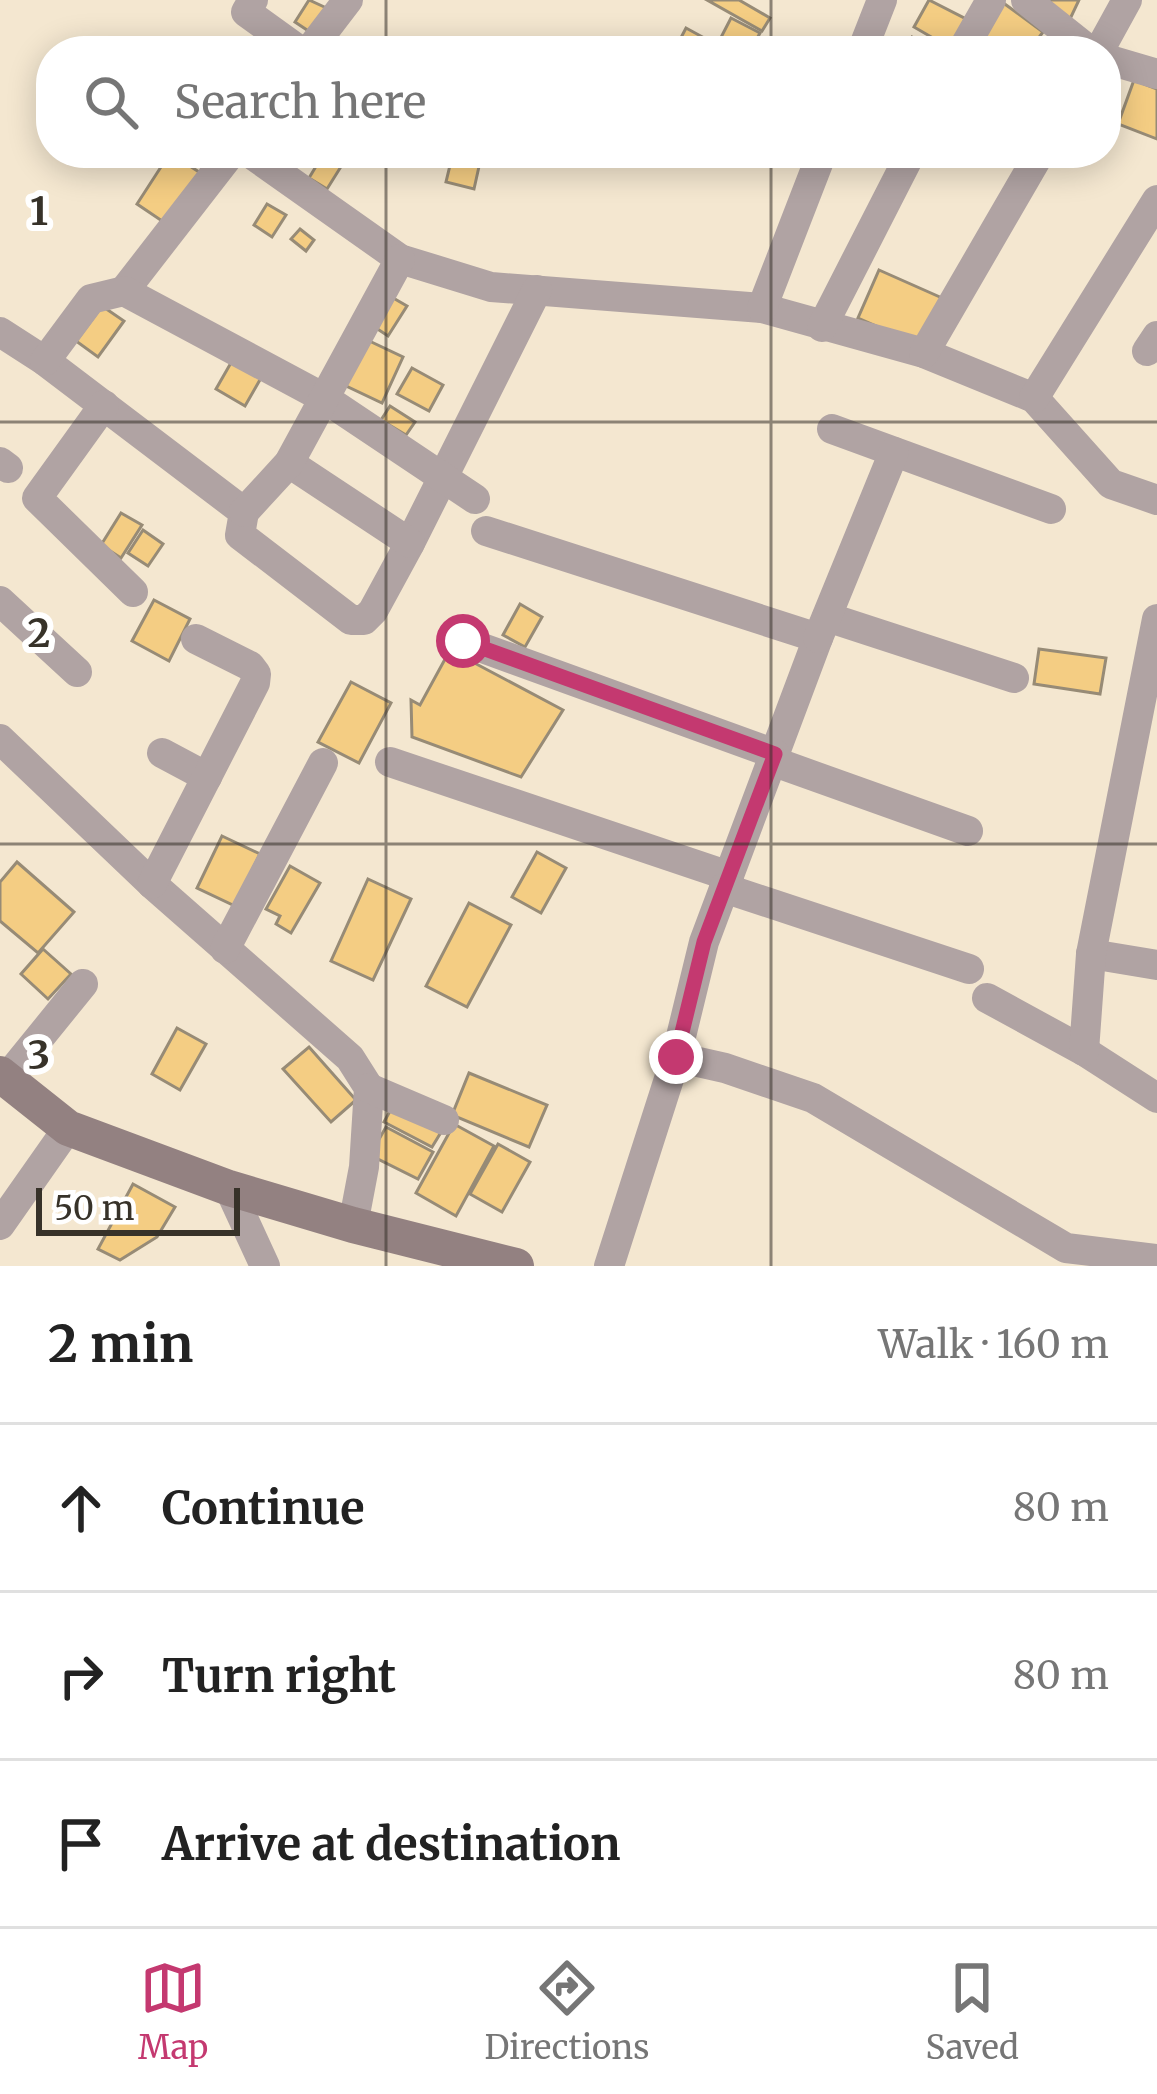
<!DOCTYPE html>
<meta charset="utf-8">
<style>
body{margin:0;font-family:Merriweather,serif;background:#f2f2f2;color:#222}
.scale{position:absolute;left:36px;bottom:30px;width:204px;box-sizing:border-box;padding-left:12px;border:6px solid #373229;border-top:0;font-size:33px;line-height:42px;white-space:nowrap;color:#373229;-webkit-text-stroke:9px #fff;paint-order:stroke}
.stop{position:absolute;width:36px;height:36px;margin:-27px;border:9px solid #c43970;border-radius:50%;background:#fff}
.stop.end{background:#c43970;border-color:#fff;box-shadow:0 3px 12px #0008}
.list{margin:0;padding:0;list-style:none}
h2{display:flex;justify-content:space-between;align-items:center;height:156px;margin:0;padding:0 48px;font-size:51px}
h2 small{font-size:39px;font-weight:400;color:#767676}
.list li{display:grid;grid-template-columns:78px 1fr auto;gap:36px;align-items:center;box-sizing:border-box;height:168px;padding:0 48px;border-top:3px solid #e0e0e0}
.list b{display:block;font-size:45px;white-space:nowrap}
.list em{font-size:39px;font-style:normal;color:#767676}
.icon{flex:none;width:66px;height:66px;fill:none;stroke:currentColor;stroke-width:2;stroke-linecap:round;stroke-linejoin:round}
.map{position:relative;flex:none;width:1157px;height:1266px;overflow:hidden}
.search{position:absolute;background:#fff;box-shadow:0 6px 30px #0003;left:36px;right:36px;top:36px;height:132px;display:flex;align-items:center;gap:30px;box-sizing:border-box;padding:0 42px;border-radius:48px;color:#767676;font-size:45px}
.sheet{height:660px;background:#fff}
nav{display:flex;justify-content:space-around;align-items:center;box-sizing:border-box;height:168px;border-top:3px solid #e0e0e0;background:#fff;font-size:33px;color:#767676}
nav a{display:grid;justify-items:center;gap:6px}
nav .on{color:#c43970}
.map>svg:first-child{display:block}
</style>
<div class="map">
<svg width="1157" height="1266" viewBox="0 0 1157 1266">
<rect width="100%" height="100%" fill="#f4e7d0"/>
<g fill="#f4cd83" stroke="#978b76" stroke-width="3">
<path d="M309,0L333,11L316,36L295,22Z"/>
<path d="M707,0H739L770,18L762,31Z"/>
<path d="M929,0L968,20L952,49L914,27Z"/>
<path d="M1051,0H1079L1070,19L1047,8Z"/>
<path d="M1002,2L1043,32L1029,51H986L973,42Z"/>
<path d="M731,18L760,33L750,51H724L716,47Z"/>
<path d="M686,28L708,40L702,51H674Z"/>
<path d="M912,37L936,51H904Z"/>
<path d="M1042,40L1060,51H1035Z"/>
<path d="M1134,80L1157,89V139L1118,124Z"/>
<path d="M170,153L202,174L168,225L137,204Z"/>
<path d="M180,153H221L208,172Z"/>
<path d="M324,153L342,165L327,189L309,178Z"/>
<path d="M453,153H482L474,189L446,182Z"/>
<path d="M267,204L286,215L272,237L254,225Z"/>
<path d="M300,229L314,240L306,251L291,239Z"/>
<path d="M879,270L942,298L922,346L858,318Z"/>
<path d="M388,295L407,306L388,336L370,324Z"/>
<path d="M102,306L124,321L98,357L76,341Z"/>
<path d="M363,338L403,357L382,403L342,384Z"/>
<path d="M232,361L261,378L245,406L216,389Z"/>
<path d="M412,368L443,385L429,411L397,394Z"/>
<path d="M390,406L415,422L406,435L381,420Z"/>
<path d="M121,513L142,525L121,558L101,545Z"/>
<path d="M143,530L163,544L148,566L128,553Z"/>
<path d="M154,600L190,619L169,661L132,641Z"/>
<path d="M520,604L542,617L525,647L503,635Z"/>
<path d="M1039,649L1106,658L1100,694L1034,684Z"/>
<path d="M450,650L563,710L521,777L412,737L411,700L420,705Z"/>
<path d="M351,682L391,703L359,763L318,742Z"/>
<path d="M222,836L260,854L235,906L197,888Z"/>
<path d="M537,852L566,868L541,913L512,897Z"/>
<path d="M17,862L74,912L38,953L0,921V882Z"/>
<path d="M290,866L320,883L291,933L276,924L280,916L266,909Z"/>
<path d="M368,879L411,899L373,980L331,961Z"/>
<path d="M469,903L511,925L467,1007L426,986Z"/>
<path d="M43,949L71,974L48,999L21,974Z"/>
<path d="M177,1028L206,1044L180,1090L152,1074Z"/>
<path d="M309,1047L356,1100L331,1122L283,1069Z"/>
<path d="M469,1073L547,1105L529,1147L452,1115Z"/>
<path d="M395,1102L443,1129L432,1147L384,1122Z"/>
<path d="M454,1124L494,1146L456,1216L416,1193Z"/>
<path d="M386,1127L433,1152L418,1179L370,1155Z"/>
<path d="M498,1144L530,1162L502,1212L470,1194Z"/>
<path d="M133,1184L175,1207L157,1237L120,1260L98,1249Z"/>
</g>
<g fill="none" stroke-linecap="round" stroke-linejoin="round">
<g stroke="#b0a3a3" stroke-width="30">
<path d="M253,0L246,12L300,51"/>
<path d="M1026,0L1090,51"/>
<path d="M309,51L348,0"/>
<path d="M862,51L882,0"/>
<path d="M962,51L991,0"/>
<path d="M1099,51L1127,0"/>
<path d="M1106,59L1157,74"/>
<path d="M250,153L400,259L491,287L762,308L924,353L1034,398L1111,484L1157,500"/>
<path d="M124,291L231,153"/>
<path d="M762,308L822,153"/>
<path d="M822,327L911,153"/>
<path d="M0,332L45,361L244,512L240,535L351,620H364L373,611L410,543L537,290"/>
<path d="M1147,351L1157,336"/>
<path d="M924,353L1040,153"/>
<path d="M45,361L91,299L124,291L324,398L475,499"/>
<path d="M1034,398L1157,200"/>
<path d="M104,405L37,498L133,592"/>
<path d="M832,429L1051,509"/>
<path d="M0,462L8,468"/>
<path d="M289,463L410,543"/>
<path d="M244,512L289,463L400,259"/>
<path d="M486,531L818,638L704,942L676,1057L609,1266"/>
<path d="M0,601L77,672"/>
<path d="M827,617L1014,678"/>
<path d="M818,638L894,452"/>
<path d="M463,641L775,754"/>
<path d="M0,739L152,884L350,1058L369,1088L364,1167L353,1225"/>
<path d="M162,753L207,777"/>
<path d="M772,761L968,831"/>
<path d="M390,762L729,876"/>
<path d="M152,884L255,683L256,674L250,666L196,639"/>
<path d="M724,888L969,969"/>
<path d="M225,949L323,763"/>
<path d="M1091,954L1157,965"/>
<path d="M987,998L1084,1051L1157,1098"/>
<path d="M1084,1051L1091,954L1157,619"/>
<path d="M676,1057L725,1068L813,1098L1066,1248L1157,1259"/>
<path d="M6,1079L83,984"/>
<path d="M369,1088L444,1120"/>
<path d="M229,1188L265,1266"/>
<path d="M0,1225L68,1128"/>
</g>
<path stroke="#938181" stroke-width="36" d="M0,1074L68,1128L229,1188L353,1225L516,1266"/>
</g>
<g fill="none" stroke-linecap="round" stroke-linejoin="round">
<path stroke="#c43970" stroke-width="15" d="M463,641L775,754L704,942L676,1057"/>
</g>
<path fill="none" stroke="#373229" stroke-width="3" stroke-opacity="0.55" d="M386,0V51M771,0V51M386,153V1266M771,153V1266M0,422H1157M0,844H1157"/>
<g font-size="39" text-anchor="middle" font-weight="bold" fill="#373229" stroke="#fff" stroke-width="12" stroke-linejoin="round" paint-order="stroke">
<text x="39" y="225">1</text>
<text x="39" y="647">2</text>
<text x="39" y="1069">3</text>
</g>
</svg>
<div class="scale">50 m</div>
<div class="stop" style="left:463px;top:641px"></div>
<div class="stop end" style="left:676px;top:1057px"></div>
<div class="search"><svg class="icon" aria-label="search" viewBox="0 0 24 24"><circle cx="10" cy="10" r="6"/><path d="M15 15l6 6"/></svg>Search here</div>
</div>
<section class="sheet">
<h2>2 min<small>Walk · 160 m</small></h2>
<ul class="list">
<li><svg class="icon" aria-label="ahead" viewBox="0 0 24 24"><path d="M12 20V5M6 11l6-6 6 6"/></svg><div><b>Continue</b></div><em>80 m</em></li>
<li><svg class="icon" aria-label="right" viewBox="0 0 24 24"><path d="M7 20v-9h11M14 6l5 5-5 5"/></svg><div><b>Turn right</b></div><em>80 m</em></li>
<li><svg class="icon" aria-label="arrive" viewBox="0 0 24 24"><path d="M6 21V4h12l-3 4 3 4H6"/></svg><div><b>Arrive at destination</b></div></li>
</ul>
</section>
<nav>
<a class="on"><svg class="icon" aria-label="map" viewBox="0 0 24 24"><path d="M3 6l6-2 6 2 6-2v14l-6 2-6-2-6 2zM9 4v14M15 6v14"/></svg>Map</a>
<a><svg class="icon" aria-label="directions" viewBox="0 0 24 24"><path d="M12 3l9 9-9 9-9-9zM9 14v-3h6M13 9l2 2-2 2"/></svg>Directions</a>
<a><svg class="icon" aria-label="saved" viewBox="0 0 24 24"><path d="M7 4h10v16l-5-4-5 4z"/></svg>Saved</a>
</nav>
